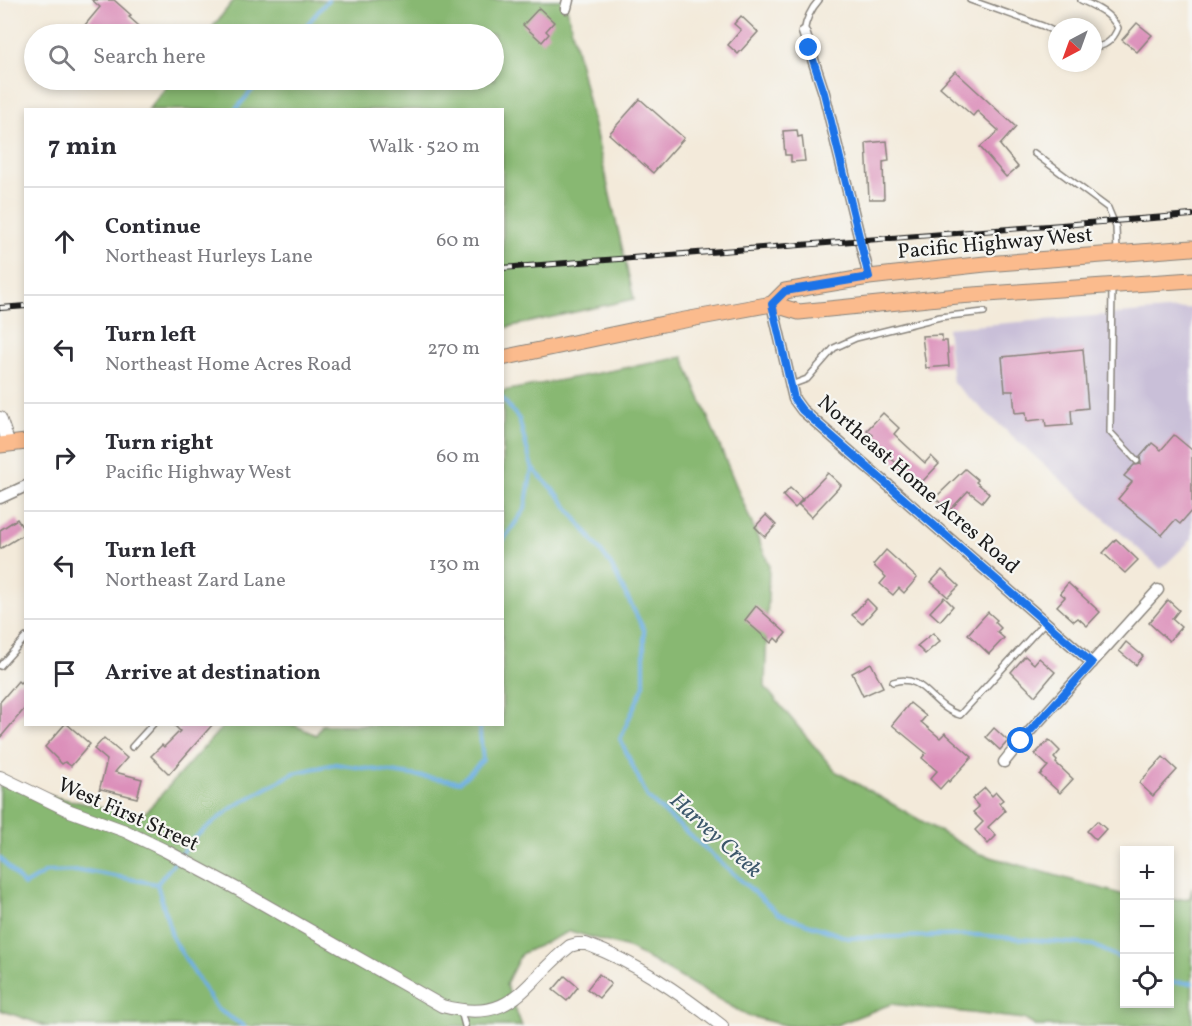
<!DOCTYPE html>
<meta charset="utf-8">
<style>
body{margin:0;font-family:Vollkorn,serif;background:#f2f2f3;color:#2b2b33}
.controls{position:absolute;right:18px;bottom:18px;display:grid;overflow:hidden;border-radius:0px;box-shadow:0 3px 9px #0003}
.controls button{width:54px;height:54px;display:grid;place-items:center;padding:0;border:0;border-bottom:2px solid #e1e1e2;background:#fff;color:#2b2b33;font:30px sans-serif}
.compass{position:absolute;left:1048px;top:18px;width:54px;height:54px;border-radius:50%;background:#fff;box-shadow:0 3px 9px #0003;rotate:221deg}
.stop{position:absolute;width:18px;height:18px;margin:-14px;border:4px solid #1a73e8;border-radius:50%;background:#fff}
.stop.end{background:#1a73e8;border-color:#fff;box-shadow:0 2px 6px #0008}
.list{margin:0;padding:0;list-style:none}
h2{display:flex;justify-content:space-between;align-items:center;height:78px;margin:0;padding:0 24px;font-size:26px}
h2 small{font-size:20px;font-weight:400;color:#7c7c81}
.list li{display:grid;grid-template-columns:39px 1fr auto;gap:18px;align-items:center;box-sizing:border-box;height:108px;padding:0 24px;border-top:2px solid #e1e1e2}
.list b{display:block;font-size:22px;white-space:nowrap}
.list p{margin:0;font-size:20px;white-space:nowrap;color:#7c7c81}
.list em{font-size:20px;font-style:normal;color:#7c7c81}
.icon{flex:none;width:33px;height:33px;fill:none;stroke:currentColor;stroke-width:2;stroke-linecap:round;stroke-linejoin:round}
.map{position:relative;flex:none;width:1192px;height:1026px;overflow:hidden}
.search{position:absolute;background:#fff;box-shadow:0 3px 9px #0003;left:24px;top:24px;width:480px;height:66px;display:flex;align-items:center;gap:15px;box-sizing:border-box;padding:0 21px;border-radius:33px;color:#7c7c81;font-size:22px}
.panel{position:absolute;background:#fff;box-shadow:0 3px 9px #0003;left:24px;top:108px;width:480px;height:618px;border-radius:0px}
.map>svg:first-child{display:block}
</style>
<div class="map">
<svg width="1192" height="1026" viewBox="0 0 1192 1026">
<rect width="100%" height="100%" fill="#f6f6f2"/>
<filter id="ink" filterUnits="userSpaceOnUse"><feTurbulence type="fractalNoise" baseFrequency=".0167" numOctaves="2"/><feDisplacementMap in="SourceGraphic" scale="12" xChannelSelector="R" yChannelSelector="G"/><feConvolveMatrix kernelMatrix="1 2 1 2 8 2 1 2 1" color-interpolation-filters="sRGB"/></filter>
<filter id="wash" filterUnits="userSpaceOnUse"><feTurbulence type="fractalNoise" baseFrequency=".008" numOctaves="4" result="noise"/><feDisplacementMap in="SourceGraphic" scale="24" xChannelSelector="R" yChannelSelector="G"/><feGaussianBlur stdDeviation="1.35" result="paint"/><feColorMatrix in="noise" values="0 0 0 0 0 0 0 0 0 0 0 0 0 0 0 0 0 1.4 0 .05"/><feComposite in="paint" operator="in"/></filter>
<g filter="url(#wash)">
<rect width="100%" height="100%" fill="#f3eada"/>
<path fill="#c9bfd8" d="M1192,308V539L1161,569L953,383L947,328Z"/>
<g fill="#88b872" stroke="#526a47" stroke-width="1.5">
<path d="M234,0H565L634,299L503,328L502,110H148L172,80H494V34H207Z"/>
<path d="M683,357L769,565L765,687L835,771L977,853L1124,895V1004H1170V900L1190,898L1192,887V1026H1035L1024,1019L891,1004L834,1026H788L748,1016L631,949L570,931L521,954L506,984L522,1026H46L0,1010V785L142,816L224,725H294L316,735L322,725L502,724L503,391Z"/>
</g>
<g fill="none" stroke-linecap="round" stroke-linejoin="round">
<g stroke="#6dafe1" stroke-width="4">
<path d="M299,34L328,0"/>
<path d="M235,110L261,80"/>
<path d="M502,398L519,419L532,468L525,509L502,542"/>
<path d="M532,468L559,496L611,565L644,630V685L620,739L648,798L779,914L848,938L977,935L1093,945L1124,960"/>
<path d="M0,858L24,885L46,872L87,871L157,884"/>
<path d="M157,884L194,838L233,807L294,773L335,764L460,782L483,760L479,724"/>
<path d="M157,884L173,939L217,1009L244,1026"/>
<path d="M1170,982L1192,983"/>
</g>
</g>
<g id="blocks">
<g fill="#dc8fba">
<path d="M92,0H114L131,15L129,17L148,34H96L85,25L100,7Z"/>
<path d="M539,8L554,22L546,31L549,34L542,42L523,25Z"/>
<path d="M741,16L758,32L738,54L728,45L741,30L734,24Z"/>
<path d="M1137,23L1152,35L1137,52L1122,40Z"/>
<path d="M955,71L1016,127L1000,145L1018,167L1006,177L980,147L999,131L977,111L973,116L940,87Z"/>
<path d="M640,99L684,138L653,173L609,134Z"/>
<path d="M797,130L798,137L802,136L805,161L791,162V155H785L783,131Z"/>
<path d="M887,141L889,161L883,162L884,199H869L866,143Z"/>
<path d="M942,335V341H947L949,366L926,368L922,336Z"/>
<path d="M1083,349L1088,408L1071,410L1072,425L1046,427L1045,419L1027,421L1026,412L1015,413L1013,391H1005L1002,357Z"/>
<path d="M883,413L899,428L894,434L925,463L931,456L939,464L920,484L869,439L873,435L867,430Z"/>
<path d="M1174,435L1192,450V510L1180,524L1175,520L1162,535L1118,499L1132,482L1124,476L1134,465L1141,464L1140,457L1152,443L1161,450Z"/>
<path d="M965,469L978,480L976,482L989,493L982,502L968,491L949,511L935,498Z"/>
<path d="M828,473L841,485L811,517L798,504Z"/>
<path d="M790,488L803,500L795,508L783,496Z"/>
<path d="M766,515L776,525L765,537L755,527Z"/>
<path d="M17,519L26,533L0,549V530Z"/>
<path d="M1116,539L1138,560L1125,573L1103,553Z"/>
<path d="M886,550L917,578L904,593L899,588L893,595L880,584L886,577L873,565Z"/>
<path d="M942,570L959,586L948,597L931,582Z"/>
<path d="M1068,583L1100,612L1087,626L1078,618L1074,621L1057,606L1065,597L1060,593Z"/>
<path d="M944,597L953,606L940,621L930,612Z"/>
<path d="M867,599L876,608L862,624L852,615Z"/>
<path d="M1168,600L1179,610L1172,619L1181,627L1169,641L1149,623Z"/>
<path d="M756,606L786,633L779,642L775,638L771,643L745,620Z"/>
<path d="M988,612L997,620L995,622L1001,628L997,632L1004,638L989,654L968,634Z"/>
<path d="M933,633L940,641L925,654L917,646Z"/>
<path d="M1126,642L1143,656L1136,665L1119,651Z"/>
<path d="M1025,656L1034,664L1039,658L1055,672L1035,696L1011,672Z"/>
<path d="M871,663L883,687L863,696L852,673Z"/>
<path d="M26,677V707L0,738V702L18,681L20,683Z"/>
<path d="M910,703L926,716L921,722L940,738L945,733L972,757L949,782L948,780L940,789L930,779L937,771L922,758L926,753L892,725Z"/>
<path d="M65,724H67L90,744L71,766L65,762L62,764L45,747Z"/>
<path d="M173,724H213L169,774L151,756L162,745L164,747L180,731Z"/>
<path d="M994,728L1008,741L1000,750L986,737Z"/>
<path d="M104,738L127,758L115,772L142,779L137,798L101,789L99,791L107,760L94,749Z"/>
<path d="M1049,740L1060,751L1054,758L1057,761L1056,763L1073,779L1060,793L1040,775L1048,766L1035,754Z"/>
<path d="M1163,757L1177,770L1153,796L1139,783Z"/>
<path d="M985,788L992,796L996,792L1003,800L999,803L1005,811L988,827L996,836L988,844L975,830L983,822L973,812L979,807L972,799Z"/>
<path d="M1097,821L1106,829L1096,840L1087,831Z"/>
<path d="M599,974L611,984L599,998L587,989Z"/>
<path d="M565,976L578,987L567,1001L553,990Z"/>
</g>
</g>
</g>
<g filter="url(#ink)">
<use href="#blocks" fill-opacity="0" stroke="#88837b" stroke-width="1.5"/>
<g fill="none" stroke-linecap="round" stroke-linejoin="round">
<defs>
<g id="service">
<path d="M970,0L1043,26L1057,33"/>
<path d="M1081,0C1096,7 1110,13 1118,28C1113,40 1106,47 1093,47"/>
<path d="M804,32C806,19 810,10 819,0"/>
<path d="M1034,153L1108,208L1116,227L1117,252"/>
<path d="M1112,287L1110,432L1137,461"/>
<path d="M791,385L807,379L834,348L856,338L940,317L984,312"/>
<path d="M0,666L26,637"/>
<path d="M893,682C924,672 931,707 960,715L1045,622"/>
<path d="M132,747L153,724"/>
<path d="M461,1011L465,1026"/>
</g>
<g id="minor">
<path d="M566,8L568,0"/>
<path d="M804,32L824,93L869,277"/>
<path d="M772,304L794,399L802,410L1092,663"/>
<path d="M0,498L26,486"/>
<path d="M1004,762L1021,741L1158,590"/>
</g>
<g id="tertiary">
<path d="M0,418L9,444"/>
<path d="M0,777L70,811L125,831L164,850L239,890L442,1006C514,1025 522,984 570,946L577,944H586C637,963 680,993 722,1026"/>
</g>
<g id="primary">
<path d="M772,304L785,291L869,277L985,264L1192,248"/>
<path d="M502,358L663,324L772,304L799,312L958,296L1192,280"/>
<path d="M0,445L26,442"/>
</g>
</defs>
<use href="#service" stroke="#88837b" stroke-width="8"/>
<use href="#minor" stroke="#88837b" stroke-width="13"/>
<use href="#tertiary" stroke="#88837b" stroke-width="14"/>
<use href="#primary" stroke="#88837b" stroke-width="17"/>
<use href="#service" stroke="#fff" stroke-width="5"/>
<use href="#minor" stroke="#fff" stroke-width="10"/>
<use href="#tertiary" stroke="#fff" stroke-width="12"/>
<use href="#primary" stroke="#fbbb8d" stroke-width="15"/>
<defs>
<g id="rail">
<path d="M502,268L1192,215"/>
<path d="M0,308L26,306"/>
</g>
</defs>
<use href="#rail" stroke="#1c1c1c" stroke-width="6"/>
<use href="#rail" stroke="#f6f6f2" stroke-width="4" stroke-dasharray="11" stroke-linecap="butt"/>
</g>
</g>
<g fill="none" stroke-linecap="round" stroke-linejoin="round" filter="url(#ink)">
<path stroke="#1a73e8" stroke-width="8" d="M809,48L824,93L869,277L785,291L772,304L794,399L802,410L1092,663L1021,741"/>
</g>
<g text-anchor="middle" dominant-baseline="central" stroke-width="4.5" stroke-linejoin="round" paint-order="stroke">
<g font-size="21" fill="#1c1c1c" stroke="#f6f6f2">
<text transform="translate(995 244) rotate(-5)">Pacific Highway West</text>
<text transform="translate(918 485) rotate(41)">Northeast Home Acres Road</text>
<text transform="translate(128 815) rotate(24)">West First Street</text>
</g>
<g font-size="22" font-style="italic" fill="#3c576b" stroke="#f6f6f2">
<text transform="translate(715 836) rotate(42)">Harvey Creek</text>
</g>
</g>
</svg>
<div class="controls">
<button>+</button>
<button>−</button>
<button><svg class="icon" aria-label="locate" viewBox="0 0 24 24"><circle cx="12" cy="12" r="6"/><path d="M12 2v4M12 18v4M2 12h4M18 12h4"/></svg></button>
</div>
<svg class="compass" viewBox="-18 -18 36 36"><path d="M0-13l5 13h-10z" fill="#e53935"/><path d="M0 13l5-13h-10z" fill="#7c7c81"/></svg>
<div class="stop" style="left:1021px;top:741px"></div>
<div class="stop end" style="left:809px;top:48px"></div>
<div class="search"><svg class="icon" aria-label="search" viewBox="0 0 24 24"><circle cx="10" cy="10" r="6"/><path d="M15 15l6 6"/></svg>Search here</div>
<section class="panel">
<h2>7 min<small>Walk · 520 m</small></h2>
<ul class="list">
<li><svg class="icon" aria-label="ahead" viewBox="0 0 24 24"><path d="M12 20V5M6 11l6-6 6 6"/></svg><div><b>Continue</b><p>Northeast Hurleys Lane</p></div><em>60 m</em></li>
<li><svg class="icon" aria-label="left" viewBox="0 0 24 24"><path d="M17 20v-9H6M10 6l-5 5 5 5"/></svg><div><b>Turn left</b><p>Northeast Home Acres Road</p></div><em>270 m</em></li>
<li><svg class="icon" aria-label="right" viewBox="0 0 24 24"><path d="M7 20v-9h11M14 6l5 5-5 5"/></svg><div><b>Turn right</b><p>Pacific Highway West</p></div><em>60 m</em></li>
<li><svg class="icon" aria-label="left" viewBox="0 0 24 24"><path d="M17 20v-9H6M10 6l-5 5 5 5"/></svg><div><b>Turn left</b><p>Northeast Zard Lane</p></div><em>130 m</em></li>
<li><svg class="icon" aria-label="arrive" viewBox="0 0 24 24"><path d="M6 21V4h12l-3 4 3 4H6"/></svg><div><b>Arrive at destination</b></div></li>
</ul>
</section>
</div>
